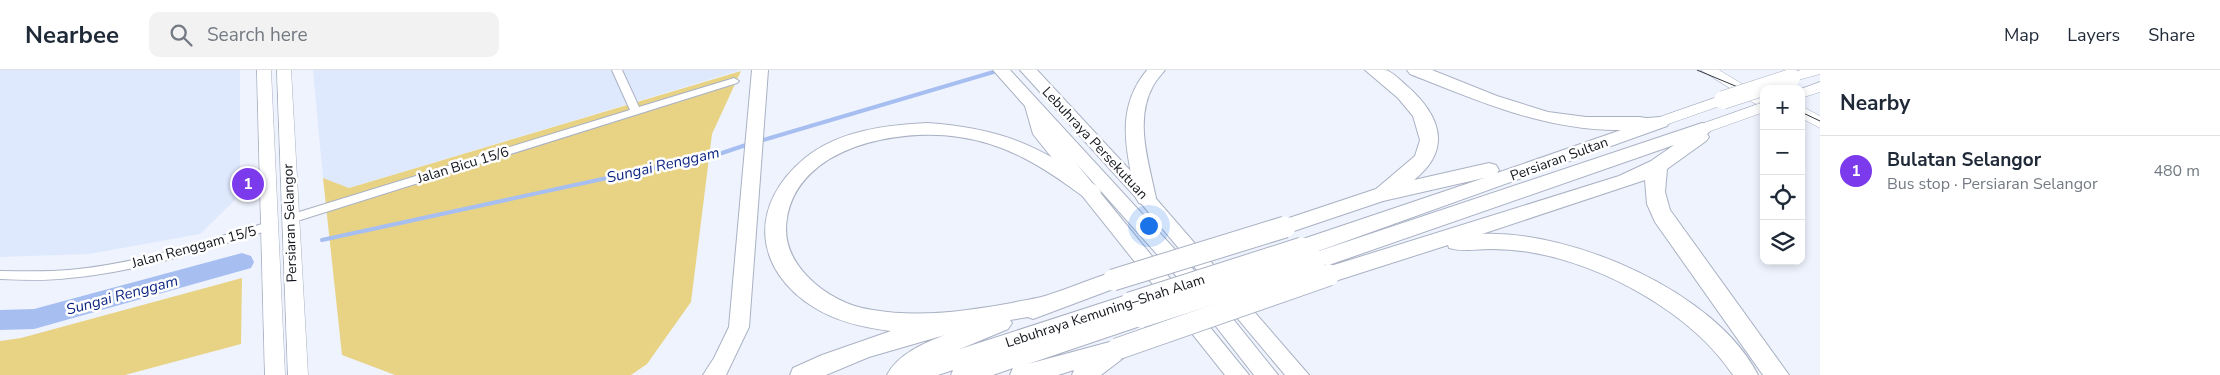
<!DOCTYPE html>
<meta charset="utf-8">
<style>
body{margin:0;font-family:"Nunito Sans",sans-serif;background:#f2f2f3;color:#1f2937}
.controls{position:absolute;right:15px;top:15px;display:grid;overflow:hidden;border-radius:10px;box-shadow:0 2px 8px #0003}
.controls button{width:45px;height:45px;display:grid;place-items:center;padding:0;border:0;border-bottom:1px solid #e0e1e3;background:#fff;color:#1f2937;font:25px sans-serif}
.you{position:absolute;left:1148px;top:155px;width:18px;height:18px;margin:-12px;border:4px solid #fff;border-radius:50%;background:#1a73e8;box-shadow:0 0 0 8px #1a73e833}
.badge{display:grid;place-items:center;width:32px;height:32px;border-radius:50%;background:#7c3aed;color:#fff;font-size:16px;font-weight:700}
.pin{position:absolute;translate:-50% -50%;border:2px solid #fff;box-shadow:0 1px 5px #0006}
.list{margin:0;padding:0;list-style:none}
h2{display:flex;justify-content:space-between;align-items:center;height:65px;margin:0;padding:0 20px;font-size:21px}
h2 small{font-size:16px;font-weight:400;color:#747a83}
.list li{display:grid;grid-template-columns:32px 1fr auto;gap:15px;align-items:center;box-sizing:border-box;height:70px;padding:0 20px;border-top:1px solid #e0e1e3}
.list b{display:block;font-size:19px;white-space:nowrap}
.list p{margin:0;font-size:16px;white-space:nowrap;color:#747a83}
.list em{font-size:16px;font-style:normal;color:#747a83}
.icon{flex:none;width:28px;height:28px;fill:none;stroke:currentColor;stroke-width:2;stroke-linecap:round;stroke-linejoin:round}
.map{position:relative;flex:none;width:1820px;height:305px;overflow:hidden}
header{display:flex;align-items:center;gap:30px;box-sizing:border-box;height:70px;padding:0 25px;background:#fff;border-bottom:1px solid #e0e1e3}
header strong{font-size:24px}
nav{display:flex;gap:28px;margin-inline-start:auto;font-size:18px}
.search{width:350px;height:45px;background:#f2f2f3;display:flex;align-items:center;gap:12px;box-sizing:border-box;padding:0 18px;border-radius:10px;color:#747a83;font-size:19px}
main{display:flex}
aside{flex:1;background:#fff}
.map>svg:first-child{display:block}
</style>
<header>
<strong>Nearbee</strong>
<div class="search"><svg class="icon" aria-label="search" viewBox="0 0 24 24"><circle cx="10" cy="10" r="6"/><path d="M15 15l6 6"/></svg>Search here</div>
<nav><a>Map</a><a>Layers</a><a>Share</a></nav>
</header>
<main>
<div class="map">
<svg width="1820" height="305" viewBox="0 0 1820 305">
<rect width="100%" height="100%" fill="#eef3fe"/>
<g fill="#dfe9fd">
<path d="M0,0H240V125L200,164L89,184L0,187Z"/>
<path d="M313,0H741L349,118L323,108Z"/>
</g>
<g fill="#e8d385">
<path d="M741,1L712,64L691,232L647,294L631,305H395L342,285L323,108L349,118Z"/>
<path d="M242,208L241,274L125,305H0V271L21,268Z"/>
</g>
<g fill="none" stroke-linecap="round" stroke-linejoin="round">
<g stroke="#a7bef1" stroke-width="4">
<path d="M760,71L1000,0"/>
<path d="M322,170L722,83L749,74"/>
</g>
<path fill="#a7bef1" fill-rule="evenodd" d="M242,183L251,186L254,192L251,198L34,259L0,260V240L34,239Z"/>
<defs>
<g id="minor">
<path d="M612,0H622L639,37L731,9L734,8L739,11L737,13L294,152L290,153L284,149L286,146L630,40Z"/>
<path d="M269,152L275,156L273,159C206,179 139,202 69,208C46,211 23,210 0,209V201C23,201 46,202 69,200C138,194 203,171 269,152Z"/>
</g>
<g id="primary">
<path d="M257,0H271L285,305H265Z"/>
<path d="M277,0H291L308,305H288Z"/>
<path d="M1701,0H1719L1762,26L1764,30L1757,34L1752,32Z"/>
<path d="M1801,0H1820V4L1791,12L1784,8L1786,5Z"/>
<path d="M1820,12V22L1801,28V19Z"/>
<path d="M1723,25L1731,30L1728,33L1660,57L1652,52L1654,49Z"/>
<path d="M1764,32V42L1702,64L1694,59L1696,56Z"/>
<path d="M1801,36L1820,46V58L1801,48Z"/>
</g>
<g id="trunk">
<path d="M752,0H768L749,257L726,305H703L714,288L729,257Z"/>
<path d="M993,0H1010L1192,198L1278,305H1254L1178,208L1076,93L1249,305H1225L1033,64L1025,36Z"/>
<path d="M1020,0H1037L1152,124L1309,305H1285L1140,132Z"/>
</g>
<g id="motorway">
<path d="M1147,0H1165C1161,5 1156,10 1153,16C1134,50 1149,93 1156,128L1153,133L1146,135L1139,133L1136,128C1127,81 1114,40 1147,0Z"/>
<path d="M1365,0C1371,0 1379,0 1385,0C1392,1 1401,11 1407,16C1440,45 1453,79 1414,110L1489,93L1496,95L1499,100L1497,103L1621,60C1545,61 1479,31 1410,4L1407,0H1432L1497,26L1548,42L1586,47H1640C1652,50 1656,45 1667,48L1670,52L1667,56L1310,184L1302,186L1294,184L1291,178L1294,172L1484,108L1383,131L1285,164L1277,162L1274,157L1277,152L1376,119L1415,86L1420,70L1413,46L1398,28Z"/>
<path d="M927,53C1000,58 1039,75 1098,117L1101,122L1098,127L1091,129L1084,127C1045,98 1008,74 959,67C899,58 799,76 787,148C783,171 791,189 807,206C824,224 849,237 873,240C919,248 967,241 1012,233C1023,230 1035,229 1045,226C1068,219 1090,209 1113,202L1121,204L1124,210L1121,216L1033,249L1028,247L1010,250L1012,253L1008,259L960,279L1130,224L1138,227L1142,233L1138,239L1149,241L1153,247L1149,253L1028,294L1117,270L1126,272L1129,279L1126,286L1101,305H1072L1074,300L1058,305H1010L1013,298L993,305H951L953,300L938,305H887C898,284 924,273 945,265L869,287L826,305H790L793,298L822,285L891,261C865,258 838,252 815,238C753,200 748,135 805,88C838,61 885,55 927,53Z"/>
<path d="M1702,53L1709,55L1712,59L1707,64L1709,67L1706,71L1667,99L1665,122L1670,140L1789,305H1763L1655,152L1647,134L1645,110L1482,164C1572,160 1716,222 1758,305H1733C1691,242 1602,194 1529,182C1517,180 1503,179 1491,179C1477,179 1463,182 1449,178L1448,175L1329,213L1321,211L1318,205L1321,199L1619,106L1651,91L1674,75L1323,197L1315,199L1307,197L1304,191L1307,185Z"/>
</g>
</defs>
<use href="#minor" stroke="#a9b1c3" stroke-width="2"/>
<use href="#primary" stroke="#a9b1c3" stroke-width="1"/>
<use href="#trunk" stroke="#a9b1c3" stroke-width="2"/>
<use href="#motorway" stroke="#a9b1c3" stroke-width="2"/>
<use href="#minor" fill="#fff" fill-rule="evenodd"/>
<use href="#primary" fill="#fff" fill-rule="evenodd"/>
<use href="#trunk" fill="#fff" fill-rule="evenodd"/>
<use href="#motorway" fill="#fff" fill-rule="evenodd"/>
<g stroke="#34383e" stroke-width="1">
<path d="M1697,0L1764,28"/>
<path d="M1801,42L1820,51"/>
</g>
<defs>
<path id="primary-bridge" d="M1723,30L1791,8"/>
<g id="motorway-bridge">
<path d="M1113,210L1285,157"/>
<path d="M1130,233L1302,178"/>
<path d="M1141,247L1315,191"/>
<path d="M1117,279L1329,205"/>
</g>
</defs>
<use href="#primary-bridge" stroke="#a9b1c3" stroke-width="19" stroke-linecap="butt"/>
<use href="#motorway-bridge" stroke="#a9b1c3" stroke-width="23" stroke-linecap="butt"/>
<use href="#primary-bridge" stroke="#fff" stroke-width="18"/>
<use href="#motorway-bridge" stroke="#fff" stroke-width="21"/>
</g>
<g text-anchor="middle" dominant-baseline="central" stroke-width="5" stroke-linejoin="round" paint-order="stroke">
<g font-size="14" fill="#12151b" stroke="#fff">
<text transform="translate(1095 73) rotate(47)">Lebuhraya Persekutuan</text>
<text transform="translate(1559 89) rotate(-20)">Persiaran Sultan</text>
<text transform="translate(463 95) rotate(-17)">Jalan Bicu 15/6</text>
<text transform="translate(290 153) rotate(-92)">Persiaran Selangor</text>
<text transform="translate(194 177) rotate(-15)">Jalan Renggam 15/5</text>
<text transform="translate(1105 241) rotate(-18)">Lebuhraya Kemuning–Shah Alam</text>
</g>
<g font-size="15" font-style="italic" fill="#0d2683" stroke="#fff">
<text transform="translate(663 95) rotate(-13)">Sungai Renggam</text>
<text transform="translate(122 225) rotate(-15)">Sungai Renggam</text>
</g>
</g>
</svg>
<div class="controls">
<button>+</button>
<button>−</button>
<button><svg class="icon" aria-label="locate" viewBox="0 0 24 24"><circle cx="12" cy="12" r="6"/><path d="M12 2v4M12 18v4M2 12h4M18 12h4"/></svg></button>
<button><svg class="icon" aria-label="layers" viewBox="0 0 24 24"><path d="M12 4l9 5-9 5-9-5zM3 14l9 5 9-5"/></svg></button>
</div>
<div class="you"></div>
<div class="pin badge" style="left:248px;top:114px">1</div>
</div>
<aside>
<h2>Nearby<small></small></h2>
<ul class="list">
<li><span class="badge">1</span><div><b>Bulatan Selangor</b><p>Bus stop · Persiaran Selangor</p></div><em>480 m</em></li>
</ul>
</aside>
</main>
